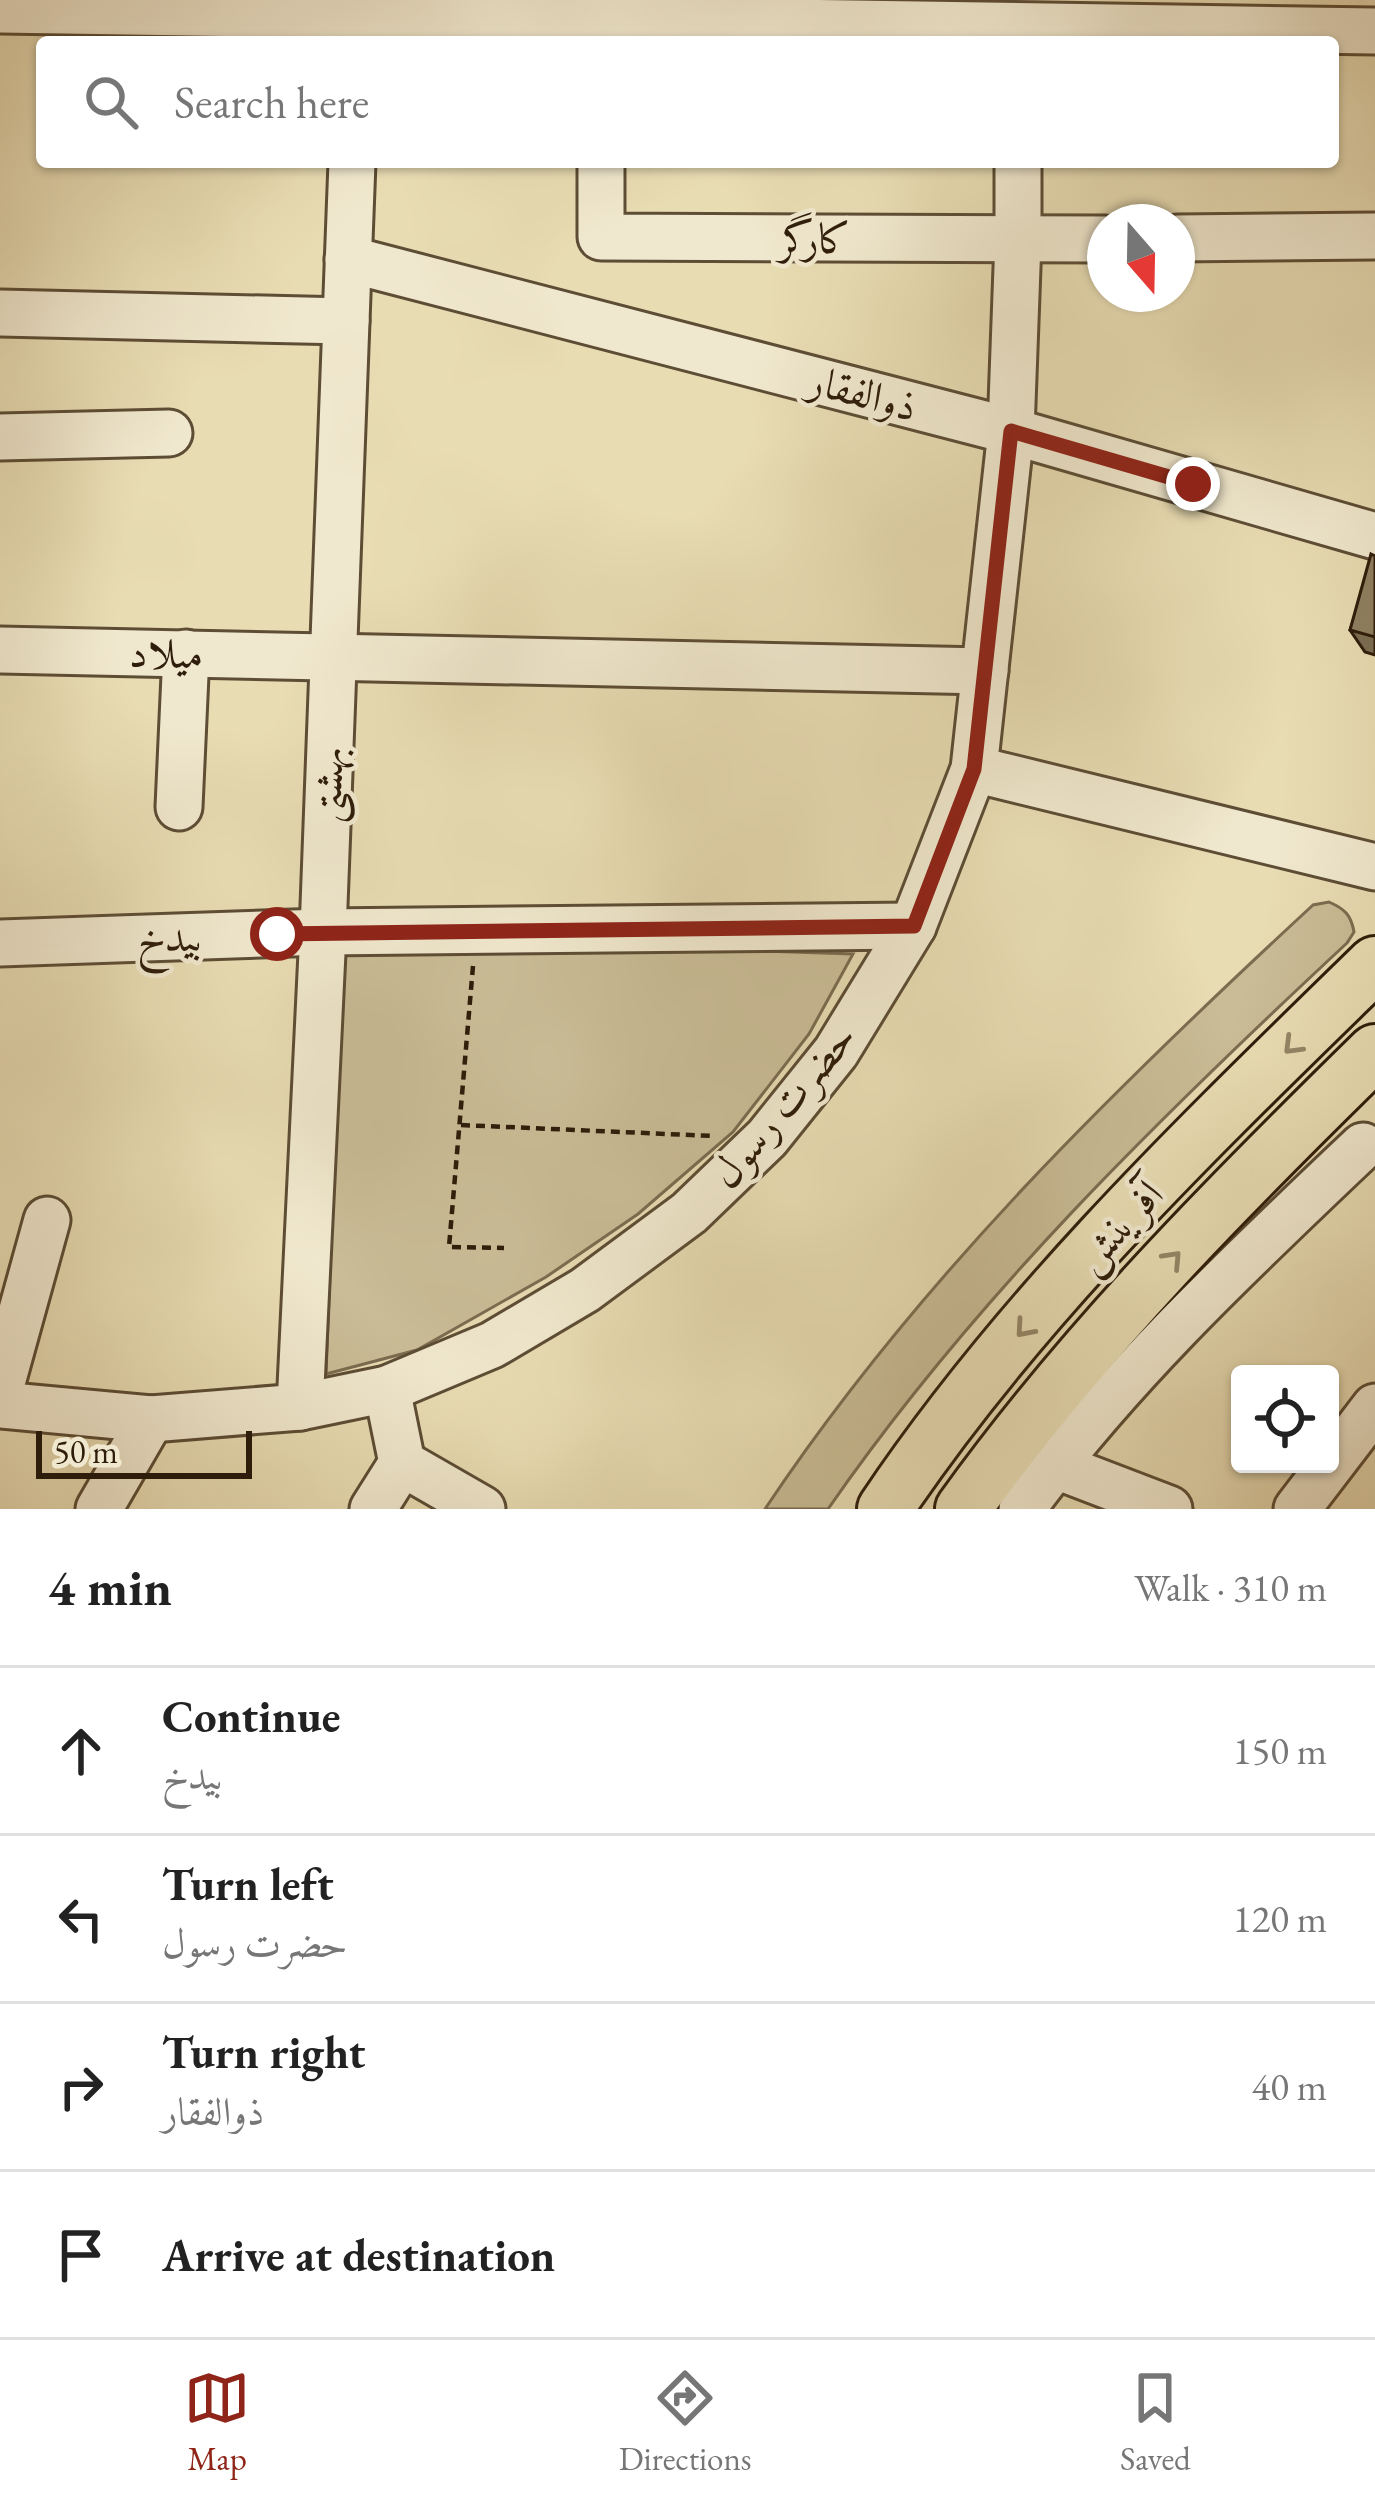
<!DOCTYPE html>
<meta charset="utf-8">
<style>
body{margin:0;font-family:"EB Garamond",Amiri,serif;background:#f6f6f6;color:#222}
.controls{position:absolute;right:36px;bottom:36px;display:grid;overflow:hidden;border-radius:12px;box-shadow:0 3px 9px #0004}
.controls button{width:108px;height:108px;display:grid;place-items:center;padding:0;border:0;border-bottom:3px solid #e0e0e0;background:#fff;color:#222;font:60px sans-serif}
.compass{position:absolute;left:1087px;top:204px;width:108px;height:108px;border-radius:50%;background:#fff;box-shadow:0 3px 9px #0004;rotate:160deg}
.scale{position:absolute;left:36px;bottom:30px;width:216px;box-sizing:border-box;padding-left:12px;border:6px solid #2f1d0b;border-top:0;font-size:33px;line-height:42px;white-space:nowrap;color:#2f1d0b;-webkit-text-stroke:9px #f0e8ce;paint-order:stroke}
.stop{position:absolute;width:36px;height:36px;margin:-27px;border:9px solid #8f2418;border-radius:50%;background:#fff}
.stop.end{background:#8f2418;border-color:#fff;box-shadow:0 3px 12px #0008}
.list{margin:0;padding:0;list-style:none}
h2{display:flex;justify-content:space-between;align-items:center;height:156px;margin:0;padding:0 48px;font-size:51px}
h2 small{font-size:39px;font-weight:400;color:#767676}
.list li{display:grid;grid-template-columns:78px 1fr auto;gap:36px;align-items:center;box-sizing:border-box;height:168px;padding:0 48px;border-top:3px solid #e0e0e0}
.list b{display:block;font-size:45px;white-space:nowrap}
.list p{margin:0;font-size:39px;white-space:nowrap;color:#767676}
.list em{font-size:39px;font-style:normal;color:#767676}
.icon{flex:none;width:66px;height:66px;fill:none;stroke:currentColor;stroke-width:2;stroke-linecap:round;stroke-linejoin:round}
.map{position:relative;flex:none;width:1375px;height:1509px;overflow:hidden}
.search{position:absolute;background:#fff;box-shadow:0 3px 9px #0004;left:36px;right:36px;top:36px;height:132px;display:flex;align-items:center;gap:30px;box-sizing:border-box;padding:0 42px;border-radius:12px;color:#767676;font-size:45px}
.sheet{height:828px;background:#fff}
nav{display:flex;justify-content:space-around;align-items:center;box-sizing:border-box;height:168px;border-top:3px solid #e0e0e0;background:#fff;font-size:33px;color:#767676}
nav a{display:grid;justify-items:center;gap:6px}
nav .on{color:#8f2418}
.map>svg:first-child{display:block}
</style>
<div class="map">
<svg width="1375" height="1509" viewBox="0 0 1375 1509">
<rect width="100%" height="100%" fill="#e8dcb3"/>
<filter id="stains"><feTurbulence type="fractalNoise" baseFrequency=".00167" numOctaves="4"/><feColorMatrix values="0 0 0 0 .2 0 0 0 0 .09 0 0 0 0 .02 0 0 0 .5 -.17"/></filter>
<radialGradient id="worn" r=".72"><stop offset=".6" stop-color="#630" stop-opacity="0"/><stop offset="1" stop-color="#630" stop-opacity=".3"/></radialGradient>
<g fill="#c9bc96" stroke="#7c6c50" stroke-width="3">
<path d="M1329,902C1345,909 1351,915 1354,932L1347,943C1160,1117 974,1298 828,1509H765C917,1281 1113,1090 1313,905Z"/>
<path d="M343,937L853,954L809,1034L733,1132L638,1214L546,1277L417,1350L326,1374Z"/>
</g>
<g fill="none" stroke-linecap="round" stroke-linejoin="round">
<defs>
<g id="minor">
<path d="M0,10L1375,31"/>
<path d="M601,162V237L1105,239"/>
<path d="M1177,238L1375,236"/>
<path d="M348,259L1011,431L1375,536"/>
<path d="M0,313L346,321"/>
<path d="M0,437L169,433"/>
<path d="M0,650L985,671"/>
<path d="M974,769L1375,867"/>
<path d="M179,807L186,653"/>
<path d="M0,943L323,932L913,926"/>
<path d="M0,1390L47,1220"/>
<path d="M0,1405L151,1419L300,1407L387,1389L492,1345L585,1290L689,1213L767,1138L836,1052L913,926L974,769L1011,431L1018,240V162"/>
<path d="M300,1407L323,932L352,162"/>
<path d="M402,1463L482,1509"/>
<path d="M1054,1465L1169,1509"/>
<path d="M99,1509L151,1419"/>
<path d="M373,1509L402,1463L387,1389"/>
<path d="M1022,1509C1121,1374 1242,1261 1363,1146"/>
<path d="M1297,1509L1375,1407"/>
</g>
<g id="major">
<path d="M885,1509C1021,1306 1201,1134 1375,964"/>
<path d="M963,1509C1082,1343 1229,1195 1375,1052"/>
</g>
</defs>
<use href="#minor" stroke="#5d4d35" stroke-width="51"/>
<use href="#major" stroke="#2f1d0b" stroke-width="60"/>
<g stroke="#2f1d0b" stroke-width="4.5" stroke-dasharray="9 6" stroke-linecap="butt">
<path d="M473,966L449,1247L504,1248"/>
<path d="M461,1125L713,1136"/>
</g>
<use href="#minor" stroke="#f0e8ce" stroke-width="45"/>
<use href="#major" stroke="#e8dcb3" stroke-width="54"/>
</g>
<path fill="#7b6e54" stroke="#2f1d0b" stroke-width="3" d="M1375,556V655L1365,652L1350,630Z"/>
<path fill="#8f8062" stroke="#2f1d0b" stroke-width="3" d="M1371,554L1375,556V637L1350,630Z"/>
<defs><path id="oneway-chevron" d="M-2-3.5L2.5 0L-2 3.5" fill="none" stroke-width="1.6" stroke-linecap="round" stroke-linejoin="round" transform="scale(3)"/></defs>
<g stroke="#958667">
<use href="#oneway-chevron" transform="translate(1292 1046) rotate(135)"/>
<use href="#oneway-chevron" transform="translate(1173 1259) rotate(-47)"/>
<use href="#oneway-chevron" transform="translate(1024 1329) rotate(131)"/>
</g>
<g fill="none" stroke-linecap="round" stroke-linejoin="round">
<path stroke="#8f2418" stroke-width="15" d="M277,934L914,926L974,769L1011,431L1193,484"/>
</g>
<g text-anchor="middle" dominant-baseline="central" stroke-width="9" stroke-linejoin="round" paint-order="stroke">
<g font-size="42" fill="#2f1d0b" stroke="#f0e8ce">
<text x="815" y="238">کارگر</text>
<text transform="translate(863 393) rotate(15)">ذوالفقار</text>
<text transform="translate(166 653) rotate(1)">میلاد</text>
<text transform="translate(327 785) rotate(-88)">بهشتی</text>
<text transform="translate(169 937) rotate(-2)">بیدخ</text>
<text transform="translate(783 1105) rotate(-50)">حضرت رسول</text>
<text transform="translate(1118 1226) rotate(-47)">آفرینش</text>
</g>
</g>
<rect width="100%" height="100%" filter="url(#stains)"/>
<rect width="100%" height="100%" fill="url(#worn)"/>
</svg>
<div class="controls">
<button><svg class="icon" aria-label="locate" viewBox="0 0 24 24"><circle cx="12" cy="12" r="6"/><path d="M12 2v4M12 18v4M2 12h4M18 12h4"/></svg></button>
</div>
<svg class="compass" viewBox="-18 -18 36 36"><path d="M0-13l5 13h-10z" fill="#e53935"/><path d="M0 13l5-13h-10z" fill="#767676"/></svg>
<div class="scale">50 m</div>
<div class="stop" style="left:277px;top:934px"></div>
<div class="stop end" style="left:1193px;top:484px"></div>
<div class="search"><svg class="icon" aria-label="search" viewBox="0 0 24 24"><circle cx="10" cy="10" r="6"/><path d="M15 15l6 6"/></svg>Search here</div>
</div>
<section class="sheet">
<h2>4 min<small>Walk · 310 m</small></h2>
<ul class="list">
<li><svg class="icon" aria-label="ahead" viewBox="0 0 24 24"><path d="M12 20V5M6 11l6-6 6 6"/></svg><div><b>Continue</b><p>بیدخ</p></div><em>150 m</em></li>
<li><svg class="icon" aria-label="left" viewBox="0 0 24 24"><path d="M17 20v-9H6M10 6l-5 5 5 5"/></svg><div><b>Turn left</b><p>حضرت رسول</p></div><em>120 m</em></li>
<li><svg class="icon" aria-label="right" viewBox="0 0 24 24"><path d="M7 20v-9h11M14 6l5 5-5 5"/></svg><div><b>Turn right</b><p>ذوالفقار</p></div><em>40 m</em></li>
<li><svg class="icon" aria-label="arrive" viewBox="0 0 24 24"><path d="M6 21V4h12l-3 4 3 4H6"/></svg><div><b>Arrive at destination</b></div></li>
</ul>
</section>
<nav>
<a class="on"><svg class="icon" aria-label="map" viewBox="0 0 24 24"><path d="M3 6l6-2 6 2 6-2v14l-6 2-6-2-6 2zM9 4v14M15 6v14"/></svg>Map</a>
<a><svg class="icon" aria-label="directions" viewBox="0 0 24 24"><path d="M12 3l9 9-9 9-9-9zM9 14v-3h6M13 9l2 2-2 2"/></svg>Directions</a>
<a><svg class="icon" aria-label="saved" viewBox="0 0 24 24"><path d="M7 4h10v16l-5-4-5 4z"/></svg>Saved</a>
</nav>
